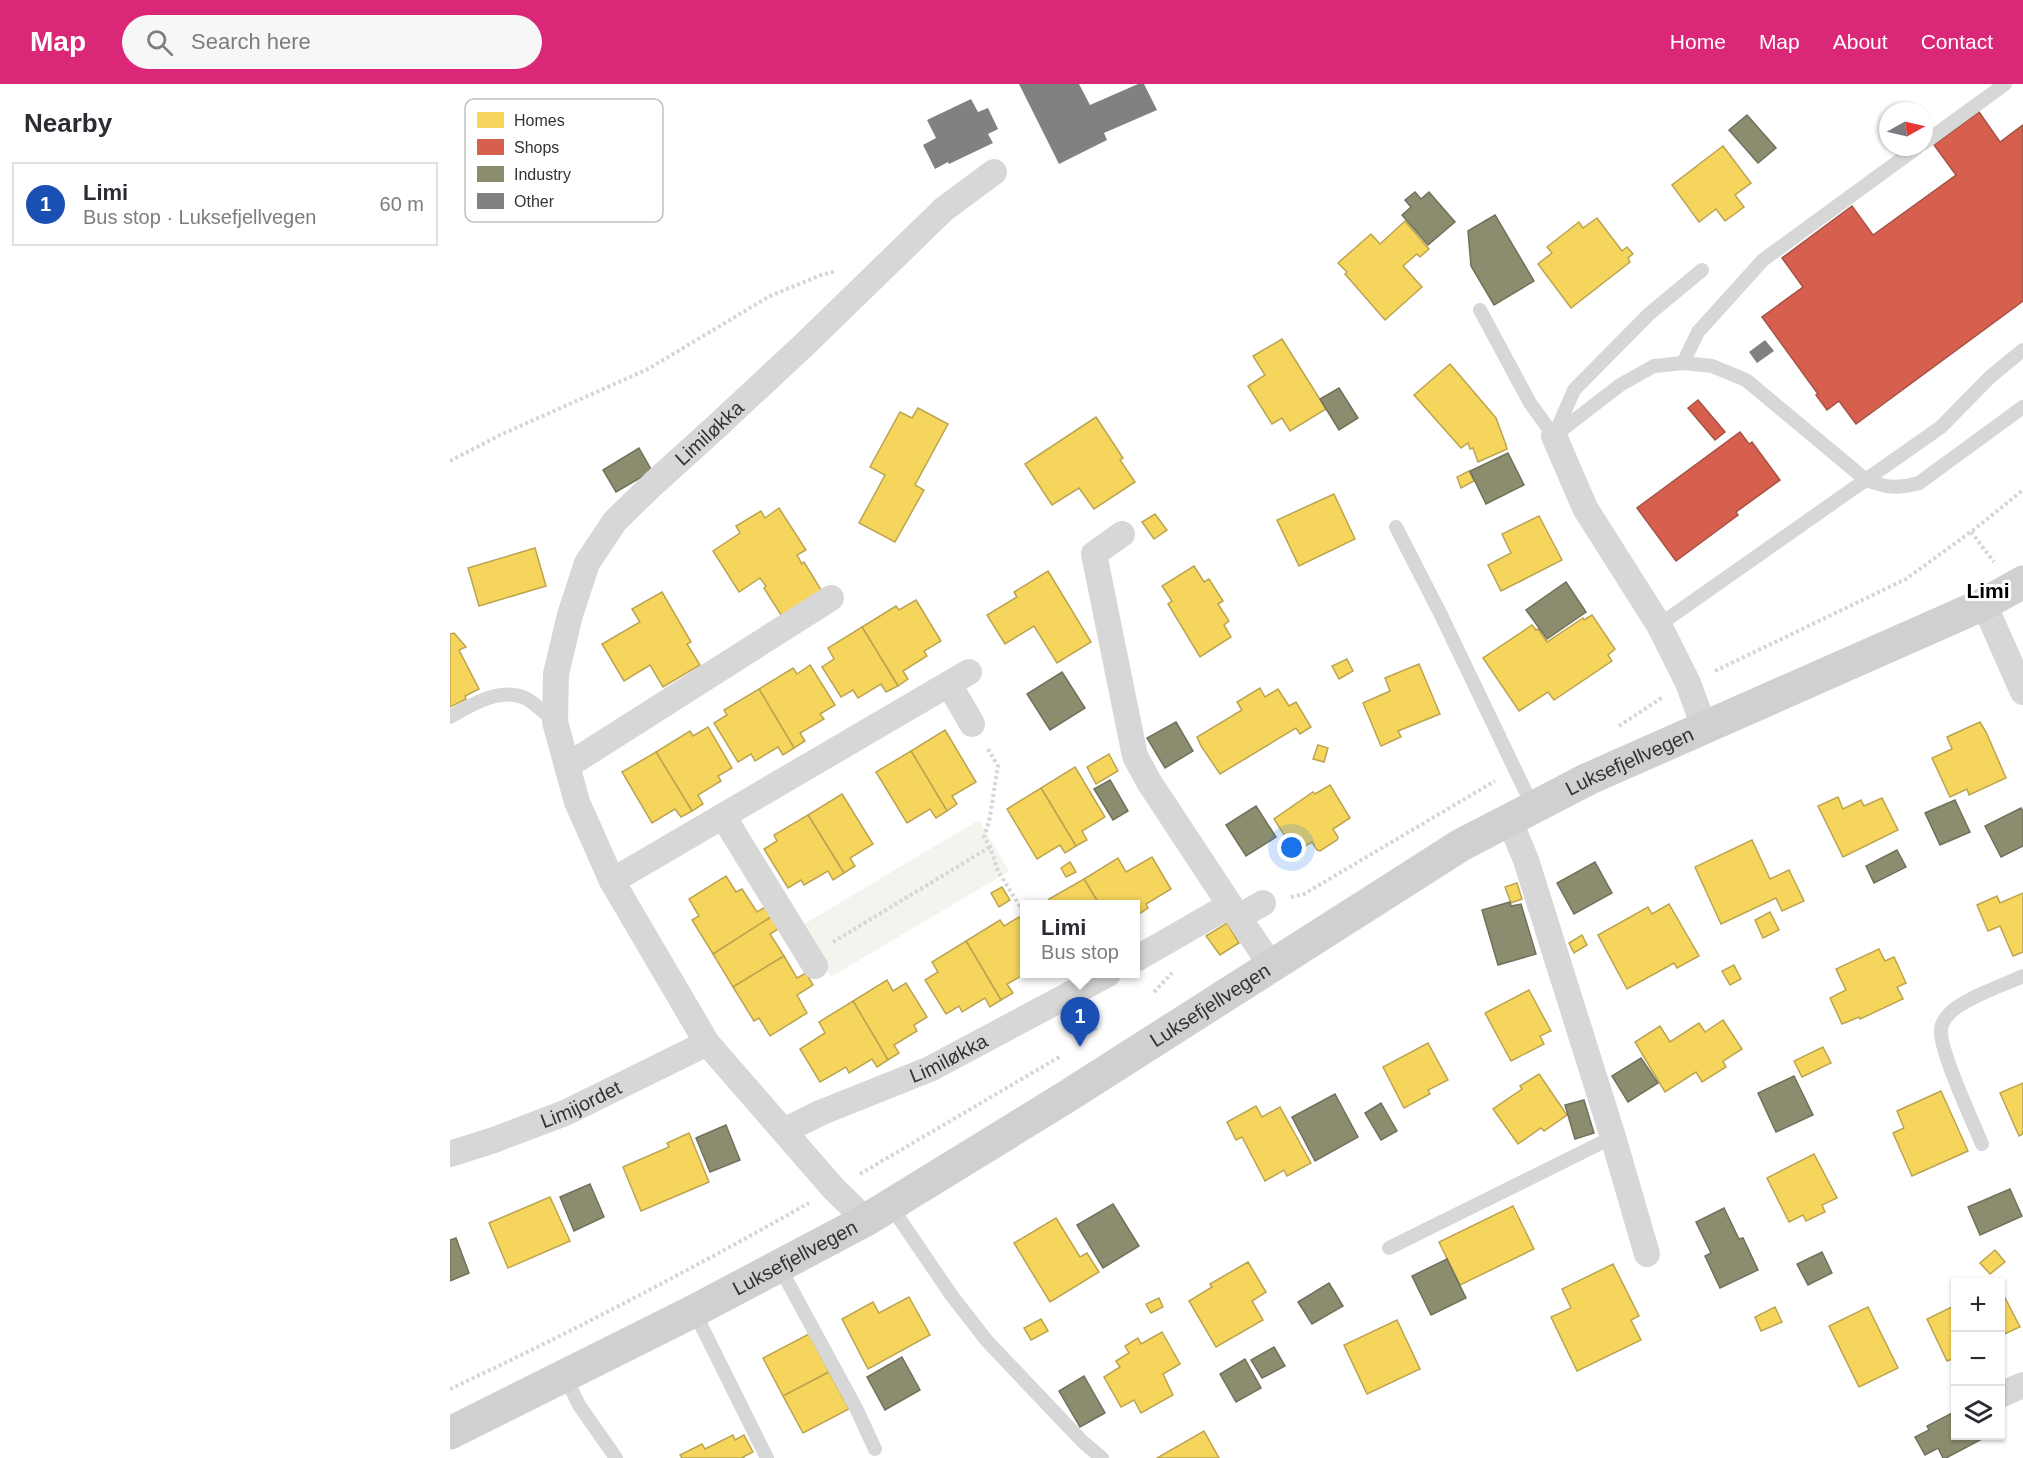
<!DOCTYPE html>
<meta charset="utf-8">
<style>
body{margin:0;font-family:Helvetica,sans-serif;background:#f7f7f7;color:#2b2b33}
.controls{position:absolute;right:18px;bottom:18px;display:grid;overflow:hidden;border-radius:0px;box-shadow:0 2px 4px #0004}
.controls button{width:54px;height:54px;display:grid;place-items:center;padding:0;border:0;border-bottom:2px solid #e1e1e2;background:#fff;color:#2b2b33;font:30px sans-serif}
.compass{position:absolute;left:1429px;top:18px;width:54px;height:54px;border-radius:50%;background:#fff;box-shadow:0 2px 4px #0004;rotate:82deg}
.you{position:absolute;left:842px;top:764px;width:21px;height:21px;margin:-15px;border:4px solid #fff;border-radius:50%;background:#1a73e8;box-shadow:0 0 0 9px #1a73e833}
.badge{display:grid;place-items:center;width:39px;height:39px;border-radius:50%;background:#db2777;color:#fff;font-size:20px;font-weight:700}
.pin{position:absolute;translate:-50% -50px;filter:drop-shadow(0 2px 3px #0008)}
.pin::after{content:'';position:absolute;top:32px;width:21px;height:18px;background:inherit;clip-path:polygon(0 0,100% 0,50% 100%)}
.popup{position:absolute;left:570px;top:816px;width:120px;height:78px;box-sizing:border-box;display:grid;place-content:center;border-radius:0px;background:#fff;filter:drop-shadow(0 2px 4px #0005);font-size:20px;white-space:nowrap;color:#7c7c81}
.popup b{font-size:22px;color:#2b2b33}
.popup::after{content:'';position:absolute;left:50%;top:100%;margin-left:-12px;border:12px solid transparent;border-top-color:#fff}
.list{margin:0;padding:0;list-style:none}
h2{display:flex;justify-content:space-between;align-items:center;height:78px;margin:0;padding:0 24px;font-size:26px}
h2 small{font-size:20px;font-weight:400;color:#7c7c81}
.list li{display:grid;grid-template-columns:39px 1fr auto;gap:18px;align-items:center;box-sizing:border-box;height:84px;margin:0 12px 12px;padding:0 12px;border:2px solid #e1e1e2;border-radius:0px}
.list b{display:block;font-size:22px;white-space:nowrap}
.list p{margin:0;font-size:20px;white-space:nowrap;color:#7c7c81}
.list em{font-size:20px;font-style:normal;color:#7c7c81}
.icon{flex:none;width:33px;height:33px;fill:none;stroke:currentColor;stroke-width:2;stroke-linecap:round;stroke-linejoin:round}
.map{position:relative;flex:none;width:1573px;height:1374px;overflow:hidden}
header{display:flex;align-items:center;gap:36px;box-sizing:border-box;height:84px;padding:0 30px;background:#db2777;color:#fff}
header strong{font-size:28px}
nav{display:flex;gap:33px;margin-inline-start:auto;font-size:21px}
.search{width:420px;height:54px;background:#f7f7f7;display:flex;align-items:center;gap:15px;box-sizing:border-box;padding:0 21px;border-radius:33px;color:#7c7c81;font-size:22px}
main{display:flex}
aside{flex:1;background:#fff}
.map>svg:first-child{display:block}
</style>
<header>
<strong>Map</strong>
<div class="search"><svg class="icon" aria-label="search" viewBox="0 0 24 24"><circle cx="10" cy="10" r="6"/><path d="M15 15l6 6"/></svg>Search here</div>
<nav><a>Home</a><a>Map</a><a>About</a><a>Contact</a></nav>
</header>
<main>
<aside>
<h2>Nearby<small></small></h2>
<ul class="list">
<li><span class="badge" style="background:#1a4fb4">1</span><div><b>Limi</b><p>Bus stop · Luksefjellvegen</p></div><em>60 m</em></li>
</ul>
</aside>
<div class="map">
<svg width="1573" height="1374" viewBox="0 0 1573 1374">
<rect width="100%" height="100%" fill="#fff"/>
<path fill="#f1f5ed" d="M529,736L559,787L381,893L351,842Z"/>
<g fill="#f6d55c" stroke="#bca450" stroke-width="1.5">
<path d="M1273,62L1301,99L1285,111L1294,123L1275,137L1266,125L1249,138L1222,101Z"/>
<path d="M1147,134L1172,167L1177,163L1183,170L1178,174L1180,178L1121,224L1088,180L1102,169L1097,163L1129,138L1133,144Z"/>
<path d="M955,137L979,165L970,173L967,170L953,182L972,203L935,236L895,190L897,188L888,179L921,150L930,160Z"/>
<path d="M832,255L876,325L840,347L832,334L822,340L798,302L815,291L803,272Z"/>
<path d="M1000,280L1046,334L1056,361L1057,365L1028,378L1023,364L1020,365L1018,359L1011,364L964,311Z"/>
<path d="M468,324L498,340L465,401L474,406L445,458L409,439L435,391L420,383L450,328L462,334Z"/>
<path d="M646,333L673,374L670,376L685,398L644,425L629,404L602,421L575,380Z"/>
<path d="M1019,387L1024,397L1011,404L1007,393Z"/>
<path d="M884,410L905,455L849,482L827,436Z"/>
<path d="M329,424L356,466L347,471L352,480L354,478L373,509L333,534L314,504L316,502L310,494L289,508L263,467L290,449L286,442L311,427L315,434Z"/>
<path d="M705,430L717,446L704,455L692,438Z"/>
<path d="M1089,432L1112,476L1051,507L1038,481L1061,469L1052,450Z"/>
<path d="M85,464L96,502L29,522L18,484Z"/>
<path d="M744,482L754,498L759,495L773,517L768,520L779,537L774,541L781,553L750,573L718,520L722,517L712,502Z"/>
<path d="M598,487L641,558L607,579L584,542L555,560L537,531L567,513L564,508Z"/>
<path d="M212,508L241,558L237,560L250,581L213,603L200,581L174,597L152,560L190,538L182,525Z"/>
<path d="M466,516L491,557L474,567L477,572L453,587L458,595L448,602L412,543L446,522L449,526Z"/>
<path d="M1142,531L1165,565L1158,571L1162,577L1104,616L1098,608L1069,627L1033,574L1082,541L1086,546L1088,545L1097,558L1133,534L1134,536Z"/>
<path d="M412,543L448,602L436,608L431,600L408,614L403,606L391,613L372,583L384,575L378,564Z"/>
<path d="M4,549L16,563L9,566L29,605L15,612L16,615L0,623V550Z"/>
<path d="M897,575L903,587L889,595L882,582Z"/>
<path d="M969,580L990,630L948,647L951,653L931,662L913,619L940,607L935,594Z"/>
<path d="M360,581L385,621L370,630L374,635L350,649L355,657L344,664L309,605L343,584L347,590Z"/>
<path d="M810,604L815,613L828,605L839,622L846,618L861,643L850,650L846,644L770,690L751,662L747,653L792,626L787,618Z"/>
<path d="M309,605L344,664L333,671L328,663L305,677L301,670L288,678L264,639L277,631L274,626Z"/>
<path d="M1530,638L1536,648L1556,694L1519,711L1517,705L1500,713L1482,674L1502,665L1497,653Z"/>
<path d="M258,643L282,684L268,692L271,697L248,711L253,720L242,727L206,668L240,647L243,652Z"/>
<path d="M495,646L526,698L502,712L507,720L497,727L461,667Z"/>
<path d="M868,661L878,664L874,678L863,675Z"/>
<path d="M461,667L497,727L486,734L480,725L457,739L426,688Z"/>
<path d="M206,668L242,727L231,733L225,725L202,739L172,688Z"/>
<path d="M659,670L668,687L646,700L637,683Z"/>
<path d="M625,683L655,733L632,747L637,756L626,762L591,704Z"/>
<path d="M880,701L900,734L883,745L888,753L887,756L870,767L867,766L862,758L845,768L824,735L863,708L865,710Z"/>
<path d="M591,704L626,762L615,769L610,761L587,775L557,725Z"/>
<path d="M392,710L423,760L400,774L405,782L394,789L358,731Z"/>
<path d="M1388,713L1393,725L1411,716L1414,722L1432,714L1448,746L1393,773L1368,722Z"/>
<path d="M358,731L394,789L383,796L378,787L354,801L351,796L338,804L314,765L327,757L324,751Z"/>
<path d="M1302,756L1320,795L1339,786L1354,817L1332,827L1326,814L1271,840L1245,783Z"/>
<path d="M702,773L721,805L696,820L698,824L686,832V820H649L634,795L668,774L676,788Z"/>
<path d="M620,778L626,788L616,793L611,784Z"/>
<path d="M276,792L286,808L292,805L307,828L315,823L321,833L263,870L242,836L249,832L239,815Z"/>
<path d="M634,795L649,820H602L599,815Z"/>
<path d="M1067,799L1072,815L1061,819L1055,803Z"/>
<path d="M552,803L560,816L549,823L541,809Z"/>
<path d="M1573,809V868L1563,872L1550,842L1538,847L1527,821L1547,812L1550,819Z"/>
<path d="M1219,820L1249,872L1227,884L1224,879L1177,905L1148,851L1198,823L1202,830Z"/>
<path d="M1320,828L1329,846L1313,854L1305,836Z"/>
<path d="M321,833L328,845L320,850L334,872L283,903L263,870Z"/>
<path d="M569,833L574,842L575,890L557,900L563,909L551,916L516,857L550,836L554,842Z"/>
<path d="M777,839L789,859L770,871L756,852Z"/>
<path d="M1132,851L1137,861L1124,869L1119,859Z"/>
<path d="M516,857L551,916L540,923L535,914L512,928L509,922L496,930L475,896L488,888L482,878Z"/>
<path d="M1429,865L1435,877L1444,873L1456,899L1447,903L1453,915L1410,935L1409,933L1392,940L1380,914L1396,906L1386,885Z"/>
<path d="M334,872L347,894L356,889L363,901L347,911L357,929L320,952L309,934L304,937L283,903Z"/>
<path d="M1284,881L1291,895L1280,901L1272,887Z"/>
<path d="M437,896L443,907L456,899L477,933L464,941L467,947L444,961L449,969L438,976L403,917Z"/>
<path d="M1079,906L1101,947L1090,952L1094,960L1061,977L1035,929Z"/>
<path d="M403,917L438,976L427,983L422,975L399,989L396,983L370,998L350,965L375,949L369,938Z"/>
<path d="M1273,936L1292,965L1273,977L1276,983L1252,998L1246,988L1215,1008L1185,958L1210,942L1220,958L1249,939L1255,948Z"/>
<path d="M978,959L998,996L978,1006L980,1010L954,1024L933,983Z"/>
<path d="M1373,963L1381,979L1352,993L1344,977Z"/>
<path d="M1089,990L1117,1031L1094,1047L1091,1044L1068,1060L1043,1025L1072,1005L1070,1002Z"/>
<path d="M1573,999V1050L1569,1052L1550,1009Z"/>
<path d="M1491,1007L1518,1067L1462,1092L1443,1049L1454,1044L1447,1027Z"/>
<path d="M806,1022L812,1033L830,1023L861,1079L837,1092L834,1086L815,1097L792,1053L786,1056L777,1038Z"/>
<path d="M239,1049L259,1098L191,1127L173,1083L219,1063L217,1059Z"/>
<path d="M1364,1070L1387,1114L1372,1121L1375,1128L1356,1137L1353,1131L1339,1138L1317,1094Z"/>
<path d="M100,1113L120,1157L58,1184L39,1139Z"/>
<path d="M1063,1122L1084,1165L1010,1201L989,1158Z"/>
<path d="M606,1134L630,1173L637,1169L649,1188L600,1218L564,1159Z"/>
<path d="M1545,1166L1555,1178L1540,1190L1530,1179Z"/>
<path d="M798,1178L816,1208L802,1217L813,1236L766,1263L739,1217L762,1203L760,1200Z"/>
<path d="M1163,1180L1189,1232L1181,1236L1191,1256L1127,1287L1101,1233L1121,1224L1112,1205Z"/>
<path d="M1550,1204L1570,1243L1550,1252Z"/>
<path d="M459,1213L480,1251L418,1285L392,1235L423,1218L429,1229Z"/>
<path d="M709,1214L713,1223L701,1229L696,1220Z"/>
<path d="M1506,1221V1274L1497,1277L1477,1235Z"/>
<path d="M1325,1223L1332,1238L1311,1247L1305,1233Z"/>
<path d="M1418,1223L1448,1284L1409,1303L1379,1242Z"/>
<path d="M591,1235L598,1247L581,1256L574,1244Z"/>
<path d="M947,1236L970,1285L917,1310L894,1261Z"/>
<path d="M712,1248L730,1280L713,1290L723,1311L691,1329L684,1316L671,1323L654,1293L670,1283L666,1277L679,1269L675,1262L688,1254L691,1260Z"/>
<path d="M359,1250L379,1288L333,1312L313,1274Z"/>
<path d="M379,1288L399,1325L353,1349L333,1312Z"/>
<path d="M754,1347L769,1374H707Z"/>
<path d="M283,1351L285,1356L294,1351L303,1368L293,1373L294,1374H232L230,1371L252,1360L255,1365Z"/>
</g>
<g fill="#d6604d" stroke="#a55245" stroke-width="1.5">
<path d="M1529,28L1550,58L1573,41V217L1406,340L1389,317L1377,326L1366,311L1368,310L1312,233L1353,203L1332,174L1402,122L1423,151L1506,91L1484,61Z"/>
<path d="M1248,316L1275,348L1265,356L1238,324Z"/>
<path d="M1290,348L1299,360L1302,358L1330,396L1286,428L1288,431L1226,477L1187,424Z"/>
</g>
<g fill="#8c8c6e" stroke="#71715c" stroke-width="1.5">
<path d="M1297,31L1326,64L1308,79L1279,46Z"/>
<path d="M965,108L971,115L979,108L1005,138L978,161L952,131L961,123L955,116Z"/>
<path d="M1045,131L1084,197L1044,221L1021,182L1018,147Z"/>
<path d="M889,304L908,334L889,346L870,315Z"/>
<path d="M189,364L202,387L166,408L153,386Z"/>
<path d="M1058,369L1074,401L1036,420L1020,387Z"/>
<path d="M1116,498L1136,528L1097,555L1076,526Z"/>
<path d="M612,588L635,624L600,646L577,610Z"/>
<path d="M726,638L743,667L715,684L697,654Z"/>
<path d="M660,696L678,727L663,736L644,705Z"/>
<path d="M1505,716L1520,748L1490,761L1475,729Z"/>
<path d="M806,722L826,753L796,772L776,741Z"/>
<path d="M1571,724L1573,727V762L1551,773L1535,742Z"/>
<path d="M1447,766L1456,783L1424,799L1416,782Z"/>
<path d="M1145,778L1162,809L1124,830L1107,799Z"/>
<path d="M1060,818L1061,822L1071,820L1086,870L1048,881L1032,826Z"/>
<path d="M1191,974L1208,999L1178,1018L1162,992Z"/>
<path d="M1344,992L1363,1031L1326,1048L1308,1009Z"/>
<path d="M885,1010L908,1053L865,1077L842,1033Z"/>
<path d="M1134,1016L1144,1049L1125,1055L1115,1021Z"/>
<path d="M931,1019L947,1047L931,1056L915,1029Z"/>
<path d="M276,1041L290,1076L260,1088L246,1054Z"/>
<path d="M140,1100L154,1133L124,1147L110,1113Z"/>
<path d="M1560,1105L1572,1132L1530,1151L1518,1123Z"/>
<path d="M663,1120L689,1162L653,1184L627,1141Z"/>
<path d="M1274,1124L1289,1155L1293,1154L1308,1186L1270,1204L1255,1172L1261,1169L1246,1138Z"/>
<path d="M6,1154L19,1189L0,1197V1156Z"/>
<path d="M1372,1168L1382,1189L1358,1201L1347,1180Z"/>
<path d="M997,1175L1016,1214L981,1231L962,1192Z"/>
<path d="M879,1199L893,1222L862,1240L848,1218Z"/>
<path d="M824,1263L835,1282L812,1294L801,1276Z"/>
<path d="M452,1273L470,1306L435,1326L417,1293Z"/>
<path d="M795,1275L811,1304L786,1318L770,1290Z"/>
<path d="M634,1292L655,1329L630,1343L609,1307Z"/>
<path d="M1506,1327V1352H1533L1534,1354L1496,1374H1493L1488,1364L1475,1371L1465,1353L1479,1346L1477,1342Z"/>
</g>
<g fill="#818181">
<path d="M569,0H629L640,21L688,0H694L707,26L654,49L657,56L609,80Z"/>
<path d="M521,15L528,28L538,24L548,45L538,50L543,59L499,80L498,78L485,85L473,61L486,54L477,36Z"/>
<path d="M1315,256L1324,267L1307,279L1299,268Z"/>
</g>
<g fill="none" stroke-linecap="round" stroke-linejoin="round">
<g stroke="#d6d6d6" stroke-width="4" stroke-dasharray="3 3" stroke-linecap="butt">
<path d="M0,377L50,351L198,285L320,212L371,191L386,187"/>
<path d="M1521,448L1544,478"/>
<path d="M1265,587L1456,495L1526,444L1573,406"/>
<path d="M1169,642L1213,613"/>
<path d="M538,665L548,682L539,738L534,753L540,763L548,787L574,829"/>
<path d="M841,813L854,810L1045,697"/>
<path d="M383,858L540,763"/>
<path d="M704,908L722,889"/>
<path d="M639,933L647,949"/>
<path d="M410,1090L611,972"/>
<path d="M0,1305C122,1248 242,1185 359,1119"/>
</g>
<g stroke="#d7d7d7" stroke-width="14">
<path d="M1474,59L1555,0"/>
<path d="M1030,226L1080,319L1104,352"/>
<path d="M1233,279L1248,248L1313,176L1468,63"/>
<path d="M1105,350L1124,306L1199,230L1252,186"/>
<path d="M1104,352L1170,301L1204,282L1233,279L1262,282L1296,296L1416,396C1438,404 1447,405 1469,399L1573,323"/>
<path d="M946,443L991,531L1083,723"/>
<path d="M1209,541L1491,343L1540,293L1573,266"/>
<path d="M0,633C21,621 50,603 75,614C86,619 96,631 105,638"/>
<path d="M1532,1060C1523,1038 1489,966 1491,946C1491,941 1495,934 1499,930C1512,915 1554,901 1573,892"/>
<path d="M440,1121L502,1212L537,1257L633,1358L652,1374"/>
<path d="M939,1164L1163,1053"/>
<path d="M329,1182L406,1324L425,1365"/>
<path d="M244,1227L317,1374"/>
<path d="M115,1292L129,1321L166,1374"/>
</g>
<g stroke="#d7d7d7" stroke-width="26">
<path d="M1104,352L1135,424L1209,541L1238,599L1254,643"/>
<path d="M672,450L644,470L685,672L699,698L780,821"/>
<path d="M1534,520L1573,608"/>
<path d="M499,600L522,640"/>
<path d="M117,682L381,514"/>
<path d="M273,732L365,882"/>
<path d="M1059,735L1076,776L1163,1053L1197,1170"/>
<path d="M162,797L519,588"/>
<path d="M789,833L813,819"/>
<path d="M686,875L780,821L821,881"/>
<path id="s1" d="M334,1047L370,1029L480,985L658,890"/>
<path id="s2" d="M0,1070L44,1056L115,1029L257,959"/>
<path id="s3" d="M416,1136L384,1105L257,959L162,797L127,718L105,638L106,590L120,531L137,479L165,437L202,401L266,343L354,261L494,125L544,88"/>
<path d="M1550,1311L1573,1301"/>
</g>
<path stroke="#d0d0d0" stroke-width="33" id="s4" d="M0,1349L244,1227L416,1136L616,1013L1011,761L1138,695L1534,520L1573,498"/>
</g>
<g text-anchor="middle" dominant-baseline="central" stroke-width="6" stroke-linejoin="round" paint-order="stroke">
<g font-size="20" fill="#333" stroke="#fff">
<text stroke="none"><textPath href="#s3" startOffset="938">Limiløkka</textPath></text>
<text stroke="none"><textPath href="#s4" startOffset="1359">Luksefjellvegen</textPath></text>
<text stroke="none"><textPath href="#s4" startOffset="873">Luksefjellvegen</textPath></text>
<text stroke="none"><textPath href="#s1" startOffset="180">Limiløkka</textPath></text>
<text stroke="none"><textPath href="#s2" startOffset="140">Limijordet</textPath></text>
<text stroke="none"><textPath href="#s4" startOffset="387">Luksefjellvegen</textPath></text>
</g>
<g font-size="21" font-weight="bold" fill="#000" stroke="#fff">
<text x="1538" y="506">Limi</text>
</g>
</g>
<rect x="15" y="15" width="198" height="123" rx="9" fill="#fff" stroke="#c2c2c2" stroke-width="1.5"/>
<rect x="27" y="28" width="27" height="16" fill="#f6d55c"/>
<rect x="27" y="55" width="27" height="16" fill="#d6604d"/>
<rect x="27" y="82" width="27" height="16" fill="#8c8c6e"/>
<rect x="27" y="109" width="27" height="16" fill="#818181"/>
<g font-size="16" fill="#333">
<text x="64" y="42">Homes</text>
<text x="64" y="69">Shops</text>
<text x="64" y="96">Industry</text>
<text x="64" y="123">Other</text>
</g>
</svg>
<div class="controls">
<button>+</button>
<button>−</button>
<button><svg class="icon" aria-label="layers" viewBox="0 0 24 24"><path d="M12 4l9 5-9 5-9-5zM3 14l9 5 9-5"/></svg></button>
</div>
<svg class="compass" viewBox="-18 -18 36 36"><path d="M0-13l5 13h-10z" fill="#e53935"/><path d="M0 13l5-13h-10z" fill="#7c7c81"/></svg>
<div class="you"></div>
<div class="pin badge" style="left:630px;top:963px;background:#1a4fb4">1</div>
<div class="popup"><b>Limi</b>Bus stop</div>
</div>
</main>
